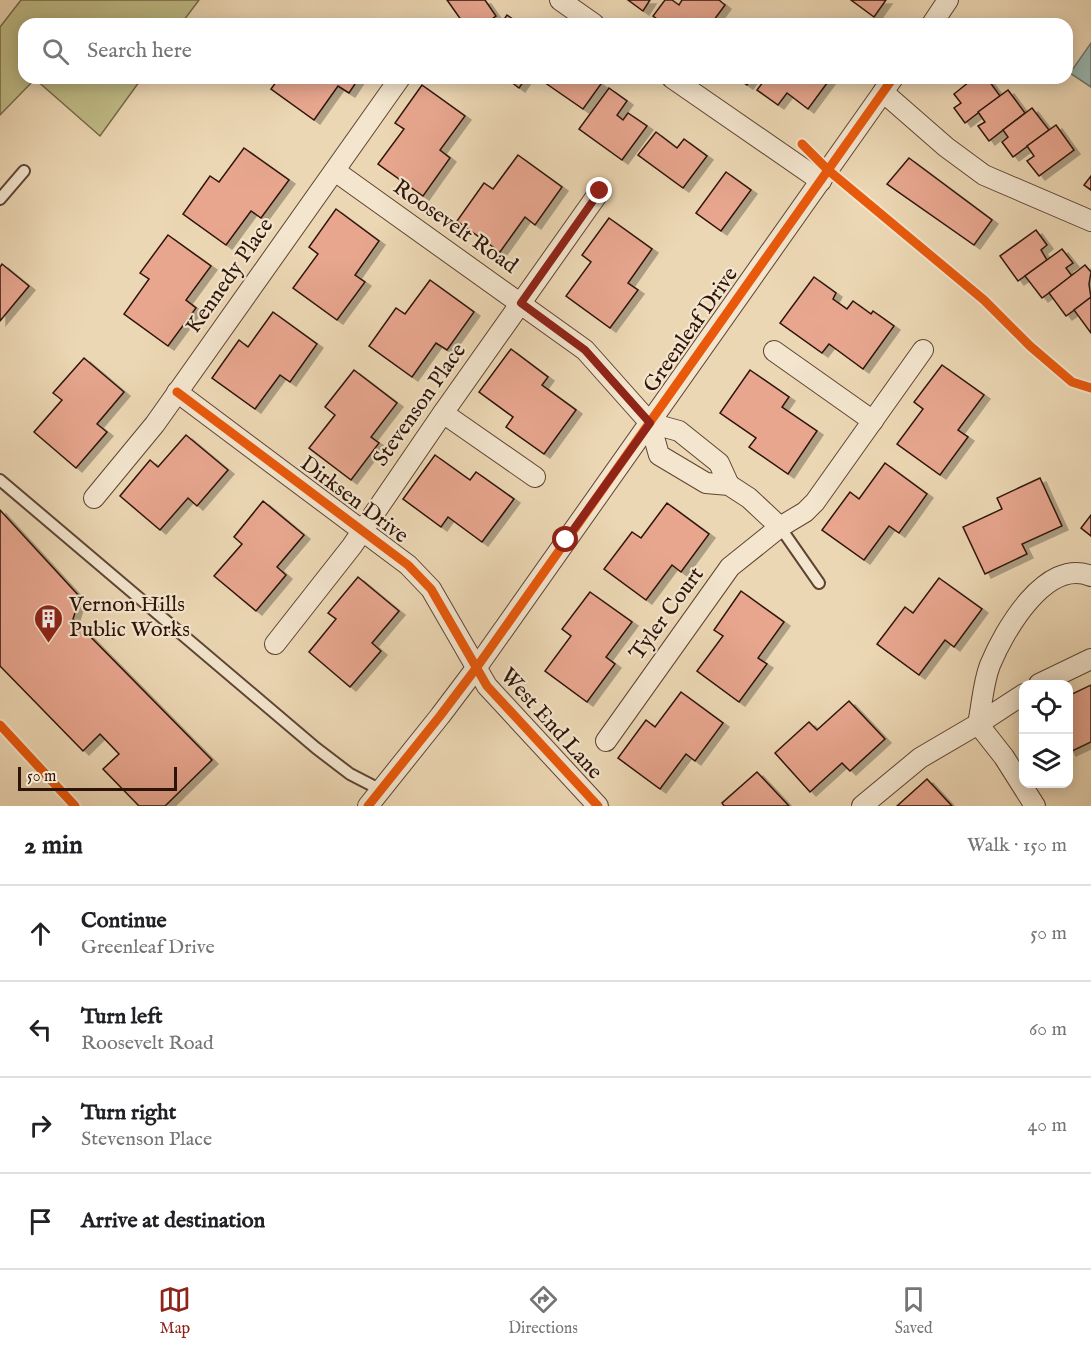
<!DOCTYPE html>
<meta charset="utf-8">
<style>
body{margin:0;font-family:"IM FELL English",serif;background:#f6f6f6;color:#202124}
.controls{position:absolute;right:18px;bottom:18px;display:grid;overflow:hidden;border-radius:12px;box-shadow:0 3px 15px #0003}
.controls button{width:54px;height:54px;display:grid;place-items:center;padding:0;border:0;border-bottom:2px solid #e0e0e0;background:#fff;color:#202124;font:30px sans-serif}
.scale{position:absolute;left:18px;bottom:15px;width:159px;box-sizing:border-box;padding-left:6px;border:3px solid #2e1308;border-top:0;font-size:16px;line-height:21px;white-space:nowrap;color:#2e1308;-webkit-text-stroke:4px #f3e5ce;paint-order:stroke}
.stop{position:absolute;width:18px;height:18px;margin:-14px;border:4px solid #8f2418;border-radius:50%;background:#fff}
.stop.end{background:#8f2418;border-color:#fff;box-shadow:0 2px 6px #0008}
.list{margin:0;padding:0;list-style:none}
h2{display:flex;justify-content:space-between;align-items:center;height:78px;margin:0;padding:0 24px;font-size:26px}
h2 small{font-size:20px;font-weight:400;color:#757577}
.list li{display:grid;grid-template-columns:39px 1fr auto;gap:18px;align-items:center;box-sizing:border-box;height:96px;padding:0 24px;border-top:2px solid #e0e0e0}
.list b{display:block;font-size:22px;white-space:nowrap}
.list p{margin:0;font-size:20px;white-space:nowrap;color:#757577}
.list em{font-size:20px;font-style:normal;color:#757577}
.icon{flex:none;width:33px;height:33px;fill:none;stroke:currentColor;stroke-width:2;stroke-linecap:round;stroke-linejoin:round}
.map{position:relative;flex:none;width:1091px;height:806px;overflow:hidden}
.search{position:absolute;background:#fff;box-shadow:0 3px 15px #0003;left:18px;right:18px;top:18px;height:66px;display:flex;align-items:center;gap:15px;box-sizing:border-box;padding:0 21px;border-radius:18px;color:#757577;font-size:22px}
.sheet{height:462px;background:#fff}
nav{display:flex;justify-content:space-around;align-items:center;box-sizing:border-box;height:84px;border-top:2px solid #e0e0e0;background:#fff;font-size:16px;color:#757577}
nav a{display:grid;justify-items:center;gap:3px}
nav .on{color:#8f2418}
.map>svg:first-child{display:block}
</style>
<div class="map">
<svg width="1091" height="806" viewBox="0 0 1091 806">
<defs>
<filter id="shadow"><feDropShadow dx="6" dy="4" stdDeviation="0" flood-color="#0004"/></filter>
</defs>
<rect width="100%" height="100%" fill="#ecd7b4"/>
<filter id="stains"><feTurbulence type="fractalNoise" baseFrequency=".00333" numOctaves="4"/><feColorMatrix values="0 0 0 0 .2 0 0 0 0 .09 0 0 0 0 .02 0 0 0 .5 -.17"/></filter>
<radialGradient id="worn" r=".72"><stop offset=".6" stop-color="#630" stop-opacity="0"/><stop offset="1" stop-color="#630" stop-opacity=".3"/></radialGradient>
<path fill="#bfbc87" stroke="#766848" stroke-width="1.5" d="M21,0H199L181,24H24V78H142L100,136L35,79L0,115V27Z"/>
<path fill="#99b8b2" stroke="#6e766e" stroke-width="1.5" d="M1091,43V87L1070,73Z"/>
<g fill="#e8a68f" stroke="#2e1308" stroke-width="1.5" filter="url(#shadow)">
<path d="M447,0H485L496,16L485,24H464Z"/>
<path d="M628,0H650L643,11Z"/>
<path d="M665,0H672L679,5L682,0H719L725,5L711,24H689L682,19L679,24H664L653,16Z"/>
<path d="M851,0H886L874,17Z"/>
<path d="M507,15L520,24H501Z"/>
<path d="M279,78H359L349,93L338,86L314,120L271,89Z"/>
<path d="M506,78H526L519,88Z"/>
<path d="M543,78H593L601,84L583,109L541,80Z"/>
<path d="M737,78H752L747,85Z"/>
<path d="M766,78H829L830,79L808,109L787,93L778,105L757,90Z"/>
<path d="M974,78H987L1000,96L965,123L954,108L961,103L954,94Z"/>
<path d="M422,85L465,116L440,150L450,158L423,196L378,164L404,129L395,123Z"/>
<path d="M609,88L627,101L617,115L623,120L628,113L647,126L622,160L579,129Z"/>
<path d="M1008,90L1025,113L989,141L978,126L985,122L978,112Z"/>
<path d="M1032,108L1049,130L1013,157L1002,142L1008,137L1003,130Z"/>
<path d="M1056,125L1074,150L1039,176L1027,161L1034,156L1027,146Z"/>
<path d="M656,132L677,148L684,139L707,156L683,188L638,155Z"/>
<path d="M244,148L289,180L261,218L251,211L226,245L183,214L210,176L219,182Z"/>
<path d="M518,155L562,187L535,225L525,217L500,252L457,221L484,183L493,189Z"/>
<path d="M909,158L992,220L974,245L887,184Z"/>
<path d="M726,172L751,190L721,231L696,213Z"/>
<path d="M1091,176V190L1084,185Z"/>
<path d="M336,209L379,241L355,275L365,282L337,320L293,288L318,254L309,247Z"/>
<path d="M609,218L652,249L628,283L638,290L610,328L566,296L591,262L582,255Z"/>
<path d="M1036,230L1047,245L1041,250L1047,260L1018,281L1000,256Z"/>
<path d="M168,235L211,266L186,300L196,308L168,346L124,314L149,279L140,273Z"/>
<path d="M1062,249L1073,263L1066,268L1072,276L1042,298L1025,276Z"/>
<path d="M2,264L29,286L0,321V267Z"/>
<path d="M1085,265L1091,272L1089,284L1091,298L1066,316L1049,293Z"/>
<path d="M814,277L836,293L833,299L847,309L853,301L871,314L873,311L894,326L863,369L829,344L822,353L780,323Z"/>
<path d="M430,280L474,312L447,350L436,343L412,377L369,346L396,308L405,314Z"/>
<path d="M1091,297V333L1074,310Z"/>
<path d="M273,312L317,344L290,382L280,375L255,409L212,378L239,340L248,347Z"/>
<path d="M511,349L548,377L542,385L576,410L544,454L506,427L513,417L479,392Z"/>
<path d="M84,358L124,392L97,424L107,432L76,468L34,432L62,400L53,393Z"/>
<path d="M942,365L984,395L958,430L968,437L940,475L897,444L923,409L914,402Z"/>
<path d="M354,370L397,403L371,437L379,443L351,480L309,448L335,415L325,407Z"/>
<path d="M750,370L789,397L782,407L817,431L788,474L749,447L756,438L720,413Z"/>
<path d="M186,435L228,470L197,506L188,498L160,530L120,496L150,460L158,467Z"/>
<path d="M435,455L470,480L476,472L514,499L482,542L448,517L441,527L403,499Z"/>
<path d="M885,463L927,494L899,533L889,526L864,560L822,530L850,492L859,499Z"/>
<path d="M1040,478L1062,526L1022,544L1027,554L985,574L963,527L1002,509L997,498Z"/>
<path d="M263,501L304,535L277,567L286,575L256,611L214,576L242,544L234,537Z"/>
<path d="M667,503L709,534L681,572L672,565L646,600L604,569L632,532L641,538Z"/>
<path d="M0,510L80,597L73,619L212,760L165,806H139L103,769L119,754L100,734L83,751L0,666Z"/>
<path d="M1091,515V536L1081,528Z"/>
<path d="M358,577L399,611L372,643L381,651L350,687L309,652L336,619L328,613Z"/>
<path d="M939,578L982,609L954,647L945,640L919,675L877,644L905,607L913,613Z"/>
<path d="M741,591L784,622L758,658L767,664L739,702L697,671L723,636L714,630Z"/>
<path d="M590,592L632,622L606,657L615,664L587,702L545,671L571,636L562,629Z"/>
<path d="M1091,685V742L1070,752L1068,748V696Z"/>
<path d="M681,692L723,723L695,761L686,754L660,789L618,758L646,720L655,727Z"/>
<path d="M849,701L885,739L850,771L842,763L810,792L775,753L809,722L817,730Z"/>
<path d="M757,772L789,806H724L722,803Z"/>
<path d="M927,779L952,806H897Z"/>
</g>
<g fill="none" stroke-linecap="round" stroke-linejoin="round">
<defs>
<g id="service">
<path d="M0,199L24,171"/>
<path d="M0,480L316,748L350,774L381,790"/>
<path d="M780,527L819,583"/>
</g>
<g id="minor">
<path d="M560,0L594,24"/>
<path d="M932,24L948,0"/>
<path d="M672,78L821,181"/>
<path d="M883,92L946,147L984,175L1091,221"/>
<path d="M335,171L585,350L650,423L659,455L706,483L729,485L749,498L780,527"/>
<path d="M774,351L873,421"/>
<path d="M177,392L408,565L431,589L487,686L598,806"/>
<path d="M443,413L535,477"/>
<path d="M650,423L679,431L719,463L729,485"/>
<path d="M94,498L155,424L400,78"/>
<path d="M275,644L352,546L443,413L600,191"/>
<path d="M1039,684L1091,659"/>
<path d="M1024,694L978,724C982,705 983,683 990,665C1004,631 1046,557 1091,576"/>
<path d="M606,741L730,567L780,527L805,512L815,502L923,350"/>
<path d="M368,806L440,716L477,667L893,78"/>
<path d="M862,806L920,758L978,724L1004,757L1035,806"/>
</g>
</defs>
<use href="#service" stroke="#5e4433" stroke-width="14"/>
<use href="#minor" stroke="#5e4433" stroke-width="22"/>
<use href="#service" stroke="#f3e5ce" stroke-width="10"/>
<use href="#minor" stroke="#f3e5ce" stroke-width="20"/>
<defs>
<g id="cycleway">
<path d="M802,144L828,170L984,300L1030,346L1072,382L1091,388"/>
<path d="M177,392L408,565L431,589L487,686L598,806"/>
<path d="M0,725L75,806"/>
<path d="M368,806L440,716L477,667L893,78"/>
</g>
</defs>
<use href="#cycleway" stroke="#f3e5ce" stroke-width="13"/>
<use href="#cycleway" stroke="#e8590c" stroke-width="9"/>
</g>
<g fill="none" stroke-linecap="round" stroke-linejoin="round">
<path stroke="#8f2418" stroke-width="8" d="M566,540L650,423L585,350L521,303L600,191"/>
</g>
<defs>
<symbol id="building-pin" viewBox="-11 -11 22 30"><path d="M0 17L-7.5 6A9.5 9.5 0 1 1 7.5 6Z" fill="#8f2418" stroke="#f3e5ce"/><path d="M-4-6H4V6H1V3H-1V6H-4ZM-2.5-4.3h1.7v1.8h-1.7ZM.8-4.3h1.7v1.8H.8ZM-2.5-1h1.7V.8h-1.7ZM.8-1h1.7V.8H.8Z" fill="#fff"/></symbol>
</defs>
<g fill-rule="evenodd">
<use href="#building-pin" x="32" y="602" width="33" height="45"/>
</g>
<g text-anchor="middle" dominant-baseline="central" stroke-width="4.5" stroke-linejoin="round" paint-order="stroke">
<g font-size="22" fill="#2e1308" stroke="#f3e5ce">
<text transform="translate(455 227) rotate(35)">Roosevelt Road</text>
<text transform="translate(230 276) rotate(-55)">Kennedy Place</text>
<text transform="translate(691 330) rotate(-55)">Greenleaf Drive</text>
<text transform="translate(420 405) rotate(-55)">Stevenson Place</text>
<text transform="translate(354 500) rotate(37)">Dirksen Drive</text>
<text transform="translate(667 614) rotate(-54)">Tyler Court</text>
<text transform="translate(551 724) rotate(48)">West End Lane</text>
</g>
<g font-size="22" fill="#2e1308" stroke="#f3e5ce" text-anchor="start">
<text x="69" y="605">Vernon Hills<tspan x="69" dy="25">Public Works</tspan></text>
</g>
</g>
<rect width="100%" height="100%" filter="url(#stains)"/>
<rect width="100%" height="100%" fill="url(#worn)"/>
</svg>
<div class="controls">
<button><svg class="icon" aria-label="locate" viewBox="0 0 24 24"><circle cx="12" cy="12" r="6"/><path d="M12 2v4M12 18v4M2 12h4M18 12h4"/></svg></button>
<button><svg class="icon" aria-label="layers" viewBox="0 0 24 24"><path d="M12 4l9 5-9 5-9-5zM3 14l9 5 9-5"/></svg></button>
</div>
<div class="scale">50 m</div>
<div class="stop" style="left:566px;top:540px"></div>
<div class="stop end" style="left:600px;top:191px"></div>
<div class="search"><svg class="icon" aria-label="search" viewBox="0 0 24 24"><circle cx="10" cy="10" r="6"/><path d="M15 15l6 6"/></svg>Search here</div>
</div>
<section class="sheet">
<h2>2 min<small>Walk · 150 m</small></h2>
<ul class="list">
<li><svg class="icon" aria-label="ahead" viewBox="0 0 24 24"><path d="M12 20V5M6 11l6-6 6 6"/></svg><div><b>Continue</b><p>Greenleaf Drive</p></div><em>50 m</em></li>
<li><svg class="icon" aria-label="left" viewBox="0 0 24 24"><path d="M17 20v-9H6M10 6l-5 5 5 5"/></svg><div><b>Turn left</b><p>Roosevelt Road</p></div><em>60 m</em></li>
<li><svg class="icon" aria-label="right" viewBox="0 0 24 24"><path d="M7 20v-9h11M14 6l5 5-5 5"/></svg><div><b>Turn right</b><p>Stevenson Place</p></div><em>40 m</em></li>
<li><svg class="icon" aria-label="arrive" viewBox="0 0 24 24"><path d="M6 21V4h12l-3 4 3 4H6"/></svg><div><b>Arrive at destination</b></div></li>
</ul>
</section>
<nav>
<a class="on"><svg class="icon" aria-label="map" viewBox="0 0 24 24"><path d="M3 6l6-2 6 2 6-2v14l-6 2-6-2-6 2zM9 4v14M15 6v14"/></svg>Map</a>
<a><svg class="icon" aria-label="directions" viewBox="0 0 24 24"><path d="M12 3l9 9-9 9-9-9zM9 14v-3h6M13 9l2 2-2 2"/></svg>Directions</a>
<a><svg class="icon" aria-label="saved" viewBox="0 0 24 24"><path d="M7 4h10v16l-5-4-5 4z"/></svg>Saved</a>
</nav>
